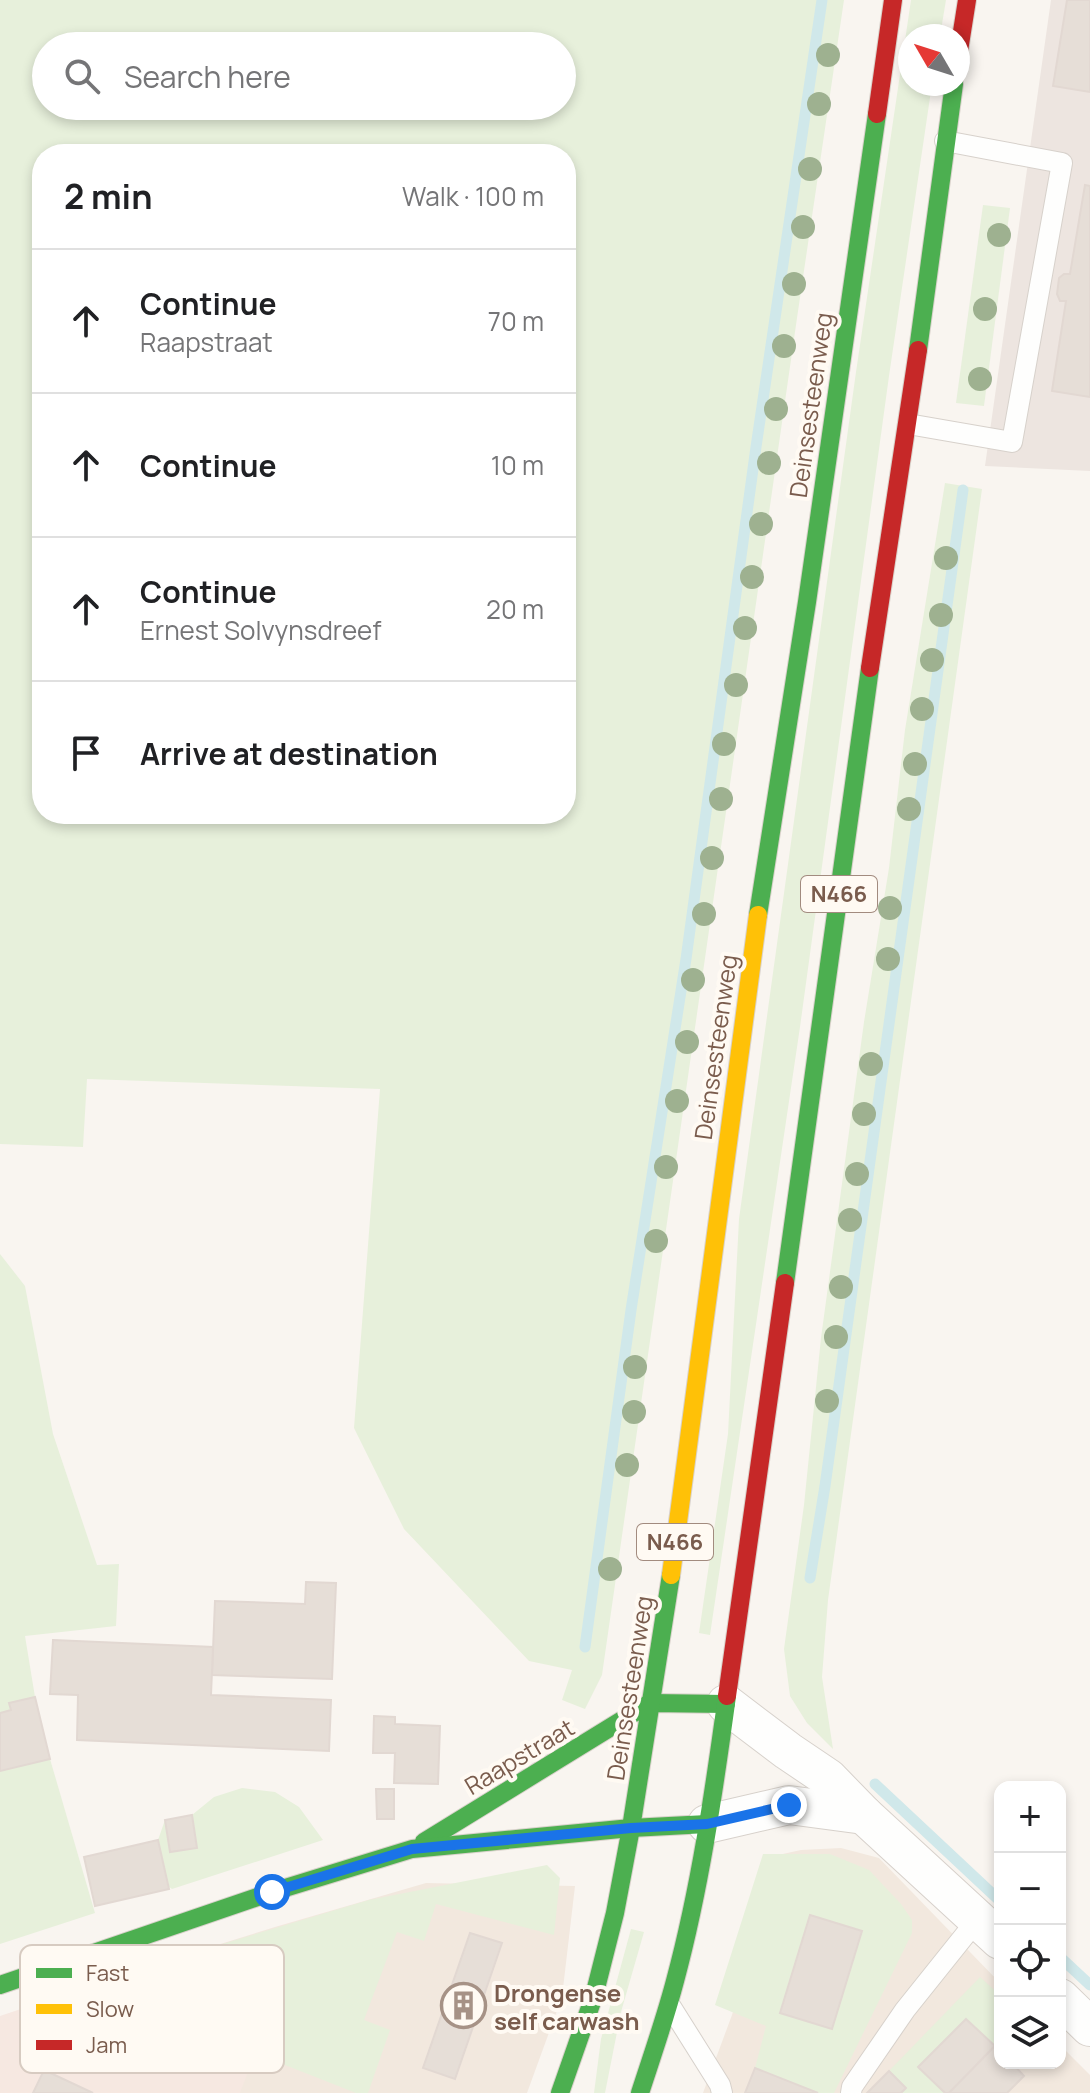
<!DOCTYPE html>
<meta charset="utf-8">
<style>
body{margin:0;font-family:Manrope,sans-serif;background:#f2f2f2;color:#202124}
.controls{position:absolute;right:24px;bottom:24px;display:grid;overflow:hidden;border-radius:16px;box-shadow:0 4px 12px #0003}
.controls button{width:72px;height:72px;display:grid;place-items:center;padding:0;border:0;border-bottom:2px solid #e0e0e0;background:#fff;color:#202124;font:40px sans-serif}
.compass{position:absolute;left:898px;top:24px;width:72px;height:72px;border-radius:50%;background:#fff;box-shadow:0 4px 12px #0003;rotate:309deg}
.stop{position:absolute;width:24px;height:24px;margin:-18px;border:6px solid #1a73e8;border-radius:50%;background:#fff}
.stop.end{background:#1a73e8;border-color:#fff;box-shadow:0 2px 8px #0008}
.list{margin:0;padding:0;list-style:none}
h2{display:flex;justify-content:space-between;align-items:center;height:104px;margin:0;padding:0 32px;font-size:34px}
h2 small{font-size:26px;font-weight:400;color:#757577}
.list li{display:grid;grid-template-columns:52px 1fr auto;gap:24px;align-items:center;box-sizing:border-box;height:144px;padding:0 32px;border-top:2px solid #e0e0e0}
.list b{display:block;font-size:30px;white-space:nowrap}
.list p{margin:0;font-size:26px;white-space:nowrap;color:#757577}
.list em{font-size:26px;font-style:normal;color:#757577}
.icon{flex:none;width:44px;height:44px;fill:none;stroke:currentColor;stroke-width:2;stroke-linecap:round;stroke-linejoin:round}
.map{position:relative;flex:none;width:1090px;height:2093px;overflow:hidden}
.search{position:absolute;background:#fff;box-shadow:0 4px 12px #0003;left:32px;top:32px;width:544px;height:88px;display:flex;align-items:center;gap:20px;box-sizing:border-box;padding:0 28px;border-radius:44px;color:#757577;font-size:30px}
.panel{position:absolute;background:#fff;box-shadow:0 4px 12px #0003;left:32px;top:144px;width:544px;height:680px;border-radius:32px}
.map>svg:first-child{display:block}
</style>
<div class="map">
<svg width="1090" height="2093" viewBox="0 0 1090 2093">
<rect width="100%" height="100%" fill="#f9f5f0"/>
<g fill="#f2e8de">
<path d="M841,1848L879,1858L1000,1983V2063H1060V2045L1090,2075V2093H703L732,2015L778,1855L801,1850Z"/>
<path d="M426,1883L575,1886L562,1997L527,2093H0V2018L146,1967L275,1927Z"/>
</g>
<path fill="#f6e8e1" d="M146,1967L131,2034L248,2072L240,2093H0V2016Z"/>
<path fill="#ede5e0" d="M1051,0H1090V471L985,466Z"/>
<g fill="#e7f0db" fill-rule="evenodd">
<path d="M0,0H844L797,318L602,1675L585,1709L562,1700L572,1670L529,1661L404,1529L354,1428L380,1089L87,1079L83,1147L0,1144ZM46,46H562V106H46ZM42,154H566V814H42Z"/>
<path d="M911,0H946L940,36H910V84H932L889,376L800,1027L710,1635L699,1633L728,1434L739,1219L856,372Z"/>
<path d="M983,205L1010,208L984,406L956,403Z"/>
<path d="M945,483L982,489L828,1600L822,1677L833,1749L807,1723L790,1696L784,1649L804,1505L821,1338L864,1022L889,868L905,730Z"/>
<path d="M0,1254L25,1286L53,1434L97,1565L119,1564L116,1626L25,1636L35,1697L10,1703L11,1710L0,1713Z"/>
<path d="M50,1759L95,1913L0,1944V1771Z"/>
<path d="M242,1788L275,1792L299,1807L323,1840L172,1889L168,1886L158,1840L165,1820L170,1852L197,1848L192,1815L214,1797Z"/>
<path d="M763,1854H830L869,1870L901,1904L912,1920V1933L834,2093H818L755,2068L766,2026L715,2005ZM810,1915L862,1931L831,2029L780,2013Z"/>
<path d="M547,1865L560,1878L554,1935L436,1904L424,1941L397,1932L364,2020L390,2030L368,2093H356L257,2054L248,2072L131,2034L146,1967L369,1900ZM253,1949L273,1953L249,2067L215,2060L236,1956L244,1957L245,1952L252,1953Z"/>
<path d="M631,1929L644,1932L621,2012L605,2093H594L601,2039Z"/>
<path d="M980,1977L1000,1995V2051L966,2019L918,2067L945,2093H901L906,2087L889,2071Z"/>
</g>
<g fill="none" stroke-linecap="round" stroke-linejoin="round">
<g stroke="#d0e8ea" stroke-width="11">
<path d="M810,1578L825,1486L963,490"/>
<path d="M585,1647L631,1310L686,959L756,447L822,0"/>
<path d="M875,1784L1000,1901"/>
<path d="M1060,1957L1090,1985"/>
</g>
</g>
<g fill="#e6ded7" stroke="#e2d8d2" stroke-width="2">
<path d="M1067,0H1090V92L1053,86Z"/>
<path d="M1085,185L1090,186V397L1052,391L1066,301H1060L1057,294L1059,278L1064,274H1070Z"/>
<path d="M306,1582L336,1583L332,1679L212,1675L215,1601L305,1604Z"/>
<path d="M53,1640L213,1647L211,1695L331,1700L329,1751L77,1740L78,1695L50,1694Z"/>
<path d="M35,1697L50,1759L0,1771V1713L11,1710L9,1703Z"/>
<path d="M374,1716L395,1717V1724L440,1726L438,1784L394,1783L395,1753H373Z"/>
<path d="M376,1789H394V1819H377Z"/>
<path d="M192,1815L197,1848L170,1852L165,1820Z"/>
<path d="M158,1840L169,1889L95,1906L84,1857Z"/>
<path d="M810,1915L862,1931L832,2029L780,2013Z"/>
<path d="M470,1933L502,1943L455,2079L423,2068Z"/>
<path d="M966,2019L995,2046L949,2093H945L918,2067Z"/>
<path d="M995,2046L1000,2051V2063H1012L1024,2076L1007,2093H949Z"/>
<path d="M755,2068L818,2093H745Z"/>
<path d="M44,2070L93,2093H33Z"/>
<path d="M889,2071L906,2088L901,2093H867Z"/>
</g>
<g fill="none" stroke-linecap="round" stroke-linejoin="round">
<defs>
<g id="lane">
<path d="M908,424L1012,442L1062,163L945,141"/>
<path d="M671,2007L720,2085L722,2093"/>
<path d="M851,2093L852,2087L905,2010L977,1920"/>
</g>
<g id="street">
<path d="M726,1704L788,1751L828,1778L864,1815L1000,1940"/>
<path d="M707,1824L789,1805L864,1815"/>
<path d="M1060,1998L1090,2027"/>
</g>
<g id="fast">
<path d="M918,350L954,84"/>
<path d="M758,915L807,602L877,114"/>
<path d="M785,1283L870,668"/>
<path d="M424,1842L650,1703L726,1704"/>
<path d="M0,1985L272,1892L412,1849L631,1828L707,1824"/>
<path d="M560,2093L594,1996L615,1913L631,1828L671,1575"/>
<path d="M640,2093C652,2056 665,2019 675,1981C700,1888 714,1791 727,1696"/>
</g>
<path id="slow" d="M671,1575L758,915"/>
<g id="jam">
<path d="M958,57L967,0"/>
<path d="M877,114L893,0"/>
<path d="M870,668L918,350"/>
<path d="M727,1696L785,1283"/>
</g>
</defs>
<use href="#lane" stroke="#d7d1cb" stroke-width="22"/>
<use href="#street" stroke="#d7d1cb" stroke-width="40"/>
<use href="#fast" stroke="#d9d2cb" stroke-width="20"/>
<use href="#slow" stroke="#d9d2cb" stroke-width="20"/>
<use href="#jam" stroke="#d9d2cb" stroke-width="20"/>
<use href="#lane" stroke="#fefefd" stroke-width="20"/>
<use href="#street" stroke="#fefefd" stroke-width="38"/>
<use href="#fast" stroke="#4caf50" stroke-width="18"/>
<use href="#slow" stroke="#ffc107" stroke-width="18"/>
<use href="#jam" stroke="#c62828" stroke-width="18"/>
</g>
<g fill="#9eb190">
<circle cx="828" cy="55" r="12"/>
<circle cx="819" cy="104" r="12"/>
<circle cx="810" cy="169" r="12"/>
<circle cx="803" cy="227" r="12"/>
<circle cx="999" cy="235" r="12"/>
<circle cx="794" cy="284" r="12"/>
<circle cx="985" cy="309" r="12"/>
<circle cx="784" cy="346" r="12"/>
<circle cx="980" cy="379" r="12"/>
<circle cx="776" cy="409" r="12"/>
<circle cx="769" cy="463" r="12"/>
<circle cx="761" cy="524" r="12"/>
<circle cx="946" cy="558" r="12"/>
<circle cx="752" cy="577" r="12"/>
<circle cx="941" cy="615" r="12"/>
<circle cx="745" cy="628" r="12"/>
<circle cx="932" cy="660" r="12"/>
<circle cx="736" cy="685" r="12"/>
<circle cx="922" cy="709" r="12"/>
<circle cx="724" cy="744" r="12"/>
<circle cx="915" cy="764" r="12"/>
<circle cx="721" cy="799" r="12"/>
<circle cx="909" cy="809" r="12"/>
<circle cx="712" cy="858" r="12"/>
<circle cx="890" cy="908" r="12"/>
<circle cx="704" cy="914" r="12"/>
<circle cx="888" cy="959" r="12"/>
<circle cx="693" cy="980" r="12"/>
<circle cx="687" cy="1042" r="12"/>
<circle cx="871" cy="1064" r="12"/>
<circle cx="677" cy="1101" r="12"/>
<circle cx="864" cy="1114" r="12"/>
<circle cx="666" cy="1167" r="12"/>
<circle cx="857" cy="1174" r="12"/>
<circle cx="850" cy="1220" r="12"/>
<circle cx="656" cy="1241" r="12"/>
<circle cx="841" cy="1287" r="12"/>
<circle cx="836" cy="1337" r="12"/>
<circle cx="635" cy="1367" r="12"/>
<circle cx="827" cy="1401" r="12"/>
<circle cx="634" cy="1412" r="12"/>
<circle cx="627" cy="1465" r="12"/>
<circle cx="610" cy="1569" r="12"/>
</g>
<g fill="none" stroke-linecap="round" stroke-linejoin="round">
<path stroke="#1a73e8" stroke-width="10" d="M272,1892L412,1849L631,1828L707,1824L789,1805"/>
</g>
<defs>
<symbol id="building-ring" viewBox="-11 -11 22 22"><circle r="9.5" fill="#fffaf3" stroke="#a69286" stroke-width="1.5"/><path d="M-4-6H4V6H1V3H-1V6H-4ZM-2.5-4.3h1.7v1.8h-1.7ZM.8-4.3h1.7v1.8H.8ZM-2.5-1h1.7V.8h-1.7ZM.8-1h1.7V.8H.8Z" fill="#a69286"/></symbol>
</defs>
<g fill-rule="evenodd">
<use href="#building-ring" x="438" y="1980" width="51" height="51"/>
</g>
<g text-anchor="middle" dominant-baseline="central" stroke-width="8" stroke-linejoin="round" paint-order="stroke">
<g fill="#fffaf3" stroke="#a28b7f" stroke-width="2">
<rect x="801" y="876" width="76" height="36" rx="6"/>
<rect x="637" y="1524" width="76" height="36" rx="6"/>
</g>
<g font-size="22" font-weight="bold" fill="#7a5c4d">
<text x="839" y="894">N466</text>
<text x="675" y="1542">N466</text>
</g>
<g font-size="24" fill="#7a5c4d" stroke="#fffaf3">
<text transform="translate(810 405) rotate(-82)">Deinsesteenweg</text>
<text transform="translate(715 1047) rotate(-82)">Deinsesteenweg</text>
<text transform="translate(629 1688) rotate(-81)">Deinsesteenweg</text>
<text transform="translate(519 1756) rotate(-31)">Raapstraat</text>
</g>
<g font-size="24" font-weight="bold" fill="#7a5c4d" stroke="#fffaf3" text-anchor="start">
<text x="494" y="1992">Drongense<tspan x="494" dy="28">self carwash</tspan></text>
</g>
</g>
<rect x="20" y="1945" width="264" height="128" rx="12" fill="#fffaf3" stroke="#d7cbc1" stroke-width="2"/>
<rect x="36" y="1968" width="36" height="10" fill="#4caf50"/>
<rect x="36" y="2004" width="36" height="10" fill="#ffc107"/>
<rect x="36" y="2040" width="36" height="10" fill="#c62828"/>
<g font-size="22" fill="#7a5c4d">
<text x="86" y="1981">Fast</text>
<text x="86" y="2017">Slow</text>
<text x="86" y="2053">Jam</text>
</g>
</svg>
<div class="controls">
<button>+</button>
<button>−</button>
<button><svg class="icon" aria-label="locate" viewBox="0 0 24 24"><circle cx="12" cy="12" r="6"/><path d="M12 2v4M12 18v4M2 12h4M18 12h4"/></svg></button>
<button><svg class="icon" aria-label="layers" viewBox="0 0 24 24"><path d="M12 4l9 5-9 5-9-5zM3 14l9 5 9-5"/></svg></button>
</div>
<svg class="compass" viewBox="-18 -18 36 36"><path d="M0-13l5 13h-10z" fill="#e53935"/><path d="M0 13l5-13h-10z" fill="#757577"/></svg>
<div class="stop" style="left:272px;top:1892px"></div>
<div class="stop end" style="left:789px;top:1805px"></div>
<div class="search"><svg class="icon" aria-label="search" viewBox="0 0 24 24"><circle cx="10" cy="10" r="6"/><path d="M15 15l6 6"/></svg>Search here</div>
<section class="panel">
<h2>2 min<small>Walk · 100 m</small></h2>
<ul class="list">
<li><svg class="icon" aria-label="ahead" viewBox="0 0 24 24"><path d="M12 20V5M6 11l6-6 6 6"/></svg><div><b>Continue</b><p>Raapstraat</p></div><em>70 m</em></li>
<li><svg class="icon" aria-label="ahead" viewBox="0 0 24 24"><path d="M12 20V5M6 11l6-6 6 6"/></svg><div><b>Continue</b></div><em>10 m</em></li>
<li><svg class="icon" aria-label="ahead" viewBox="0 0 24 24"><path d="M12 20V5M6 11l6-6 6 6"/></svg><div><b>Continue</b><p>Ernest Solvynsdreef</p></div><em>20 m</em></li>
<li><svg class="icon" aria-label="arrive" viewBox="0 0 24 24"><path d="M6 21V4h12l-3 4 3 4H6"/></svg><div><b>Arrive at destination</b></div></li>
</ul>
</section>
</div>
